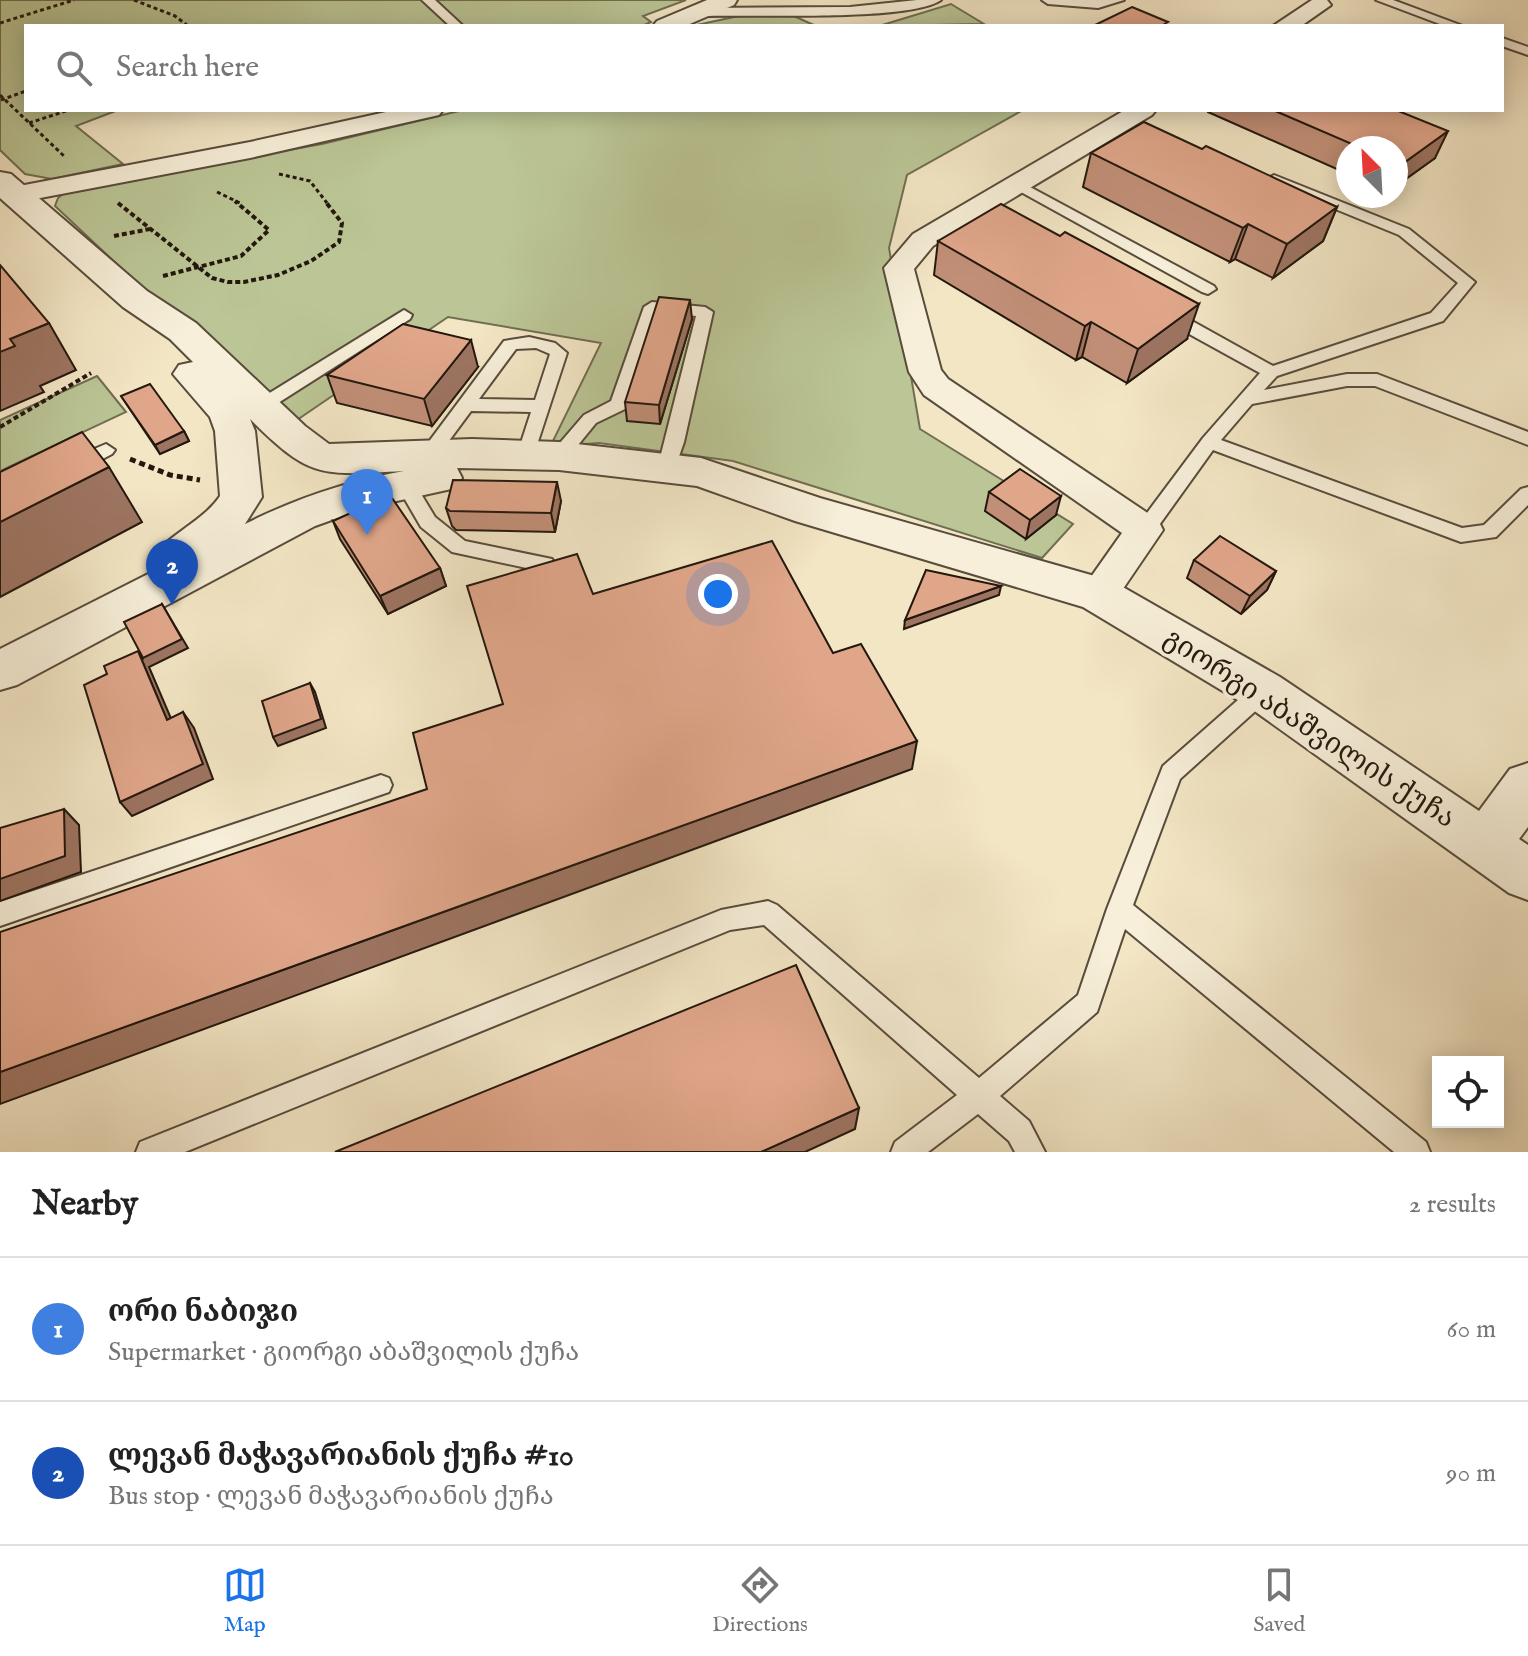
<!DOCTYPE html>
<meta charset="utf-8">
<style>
body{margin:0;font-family:"IM FELL English","Noto Serif Georgian",serif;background:#f6f6f6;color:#222}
.controls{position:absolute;right:24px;bottom:24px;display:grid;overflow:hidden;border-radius:0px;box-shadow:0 4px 20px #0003}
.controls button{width:72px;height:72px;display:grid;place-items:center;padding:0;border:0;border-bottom:2px solid #e0e0e0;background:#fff;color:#222;font:40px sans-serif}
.compass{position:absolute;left:1336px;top:136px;width:72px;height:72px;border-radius:50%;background:#fff;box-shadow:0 4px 20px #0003;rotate:336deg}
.you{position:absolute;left:718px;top:594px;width:28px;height:28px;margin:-20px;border:6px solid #fff;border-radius:50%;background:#1a73e8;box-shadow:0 0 0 12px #1a73e833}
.badge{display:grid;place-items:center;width:52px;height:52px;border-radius:50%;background:#1a73e8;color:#fff;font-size:26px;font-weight:700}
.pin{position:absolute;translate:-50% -66px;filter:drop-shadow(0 2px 4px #0008)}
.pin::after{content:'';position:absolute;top:42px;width:28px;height:24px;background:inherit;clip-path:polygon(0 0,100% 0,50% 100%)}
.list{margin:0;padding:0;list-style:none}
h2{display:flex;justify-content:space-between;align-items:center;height:104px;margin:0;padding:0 32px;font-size:34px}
h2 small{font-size:26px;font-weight:400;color:#767676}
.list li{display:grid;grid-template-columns:52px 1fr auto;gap:24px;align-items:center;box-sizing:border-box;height:144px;padding:0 32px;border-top:2px solid #e0e0e0}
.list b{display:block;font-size:30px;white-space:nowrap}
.list p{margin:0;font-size:26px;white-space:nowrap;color:#767676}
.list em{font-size:26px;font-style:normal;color:#767676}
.icon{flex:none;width:44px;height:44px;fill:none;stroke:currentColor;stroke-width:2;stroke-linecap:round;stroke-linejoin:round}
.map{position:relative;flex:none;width:1528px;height:1152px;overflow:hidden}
.search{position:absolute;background:#fff;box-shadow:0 4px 20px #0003;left:24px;right:24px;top:24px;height:88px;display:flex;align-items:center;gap:20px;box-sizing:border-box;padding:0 28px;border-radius:0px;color:#767676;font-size:30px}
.sheet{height:392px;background:#fff}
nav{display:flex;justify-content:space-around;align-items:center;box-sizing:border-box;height:112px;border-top:2px solid #e0e0e0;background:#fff;font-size:22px;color:#767676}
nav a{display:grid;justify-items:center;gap:4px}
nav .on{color:#1a73e8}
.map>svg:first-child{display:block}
</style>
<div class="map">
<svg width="1528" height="1152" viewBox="0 0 1528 1152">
<rect width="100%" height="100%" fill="#f3e6c5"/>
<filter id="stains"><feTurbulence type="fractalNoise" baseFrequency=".0025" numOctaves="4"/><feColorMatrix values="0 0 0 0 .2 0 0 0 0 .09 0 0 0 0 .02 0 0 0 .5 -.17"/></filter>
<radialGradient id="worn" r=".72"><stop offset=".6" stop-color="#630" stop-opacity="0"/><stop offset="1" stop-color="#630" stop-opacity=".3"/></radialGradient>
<g fill="#bbc595" stroke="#706e52" stroke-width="2">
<path d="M0,0H686L643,16L651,22L642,26H26V110H118L76,126L123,164L52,179L25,174L0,150Z"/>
<path d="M951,4L984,24L879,26Z"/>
<path d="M787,13L816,26H692L734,17Z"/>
<path d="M463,110H1023L907,175L889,248L920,429L1073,524L1042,558L733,461L599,443L550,447L601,343L448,317L294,422L202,344L55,206L58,198L68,190L322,144Z"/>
<path d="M97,376L126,412L0,471V420Z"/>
</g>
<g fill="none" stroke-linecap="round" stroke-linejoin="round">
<defs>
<g id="service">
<path d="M422,0H435L463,26H450Z"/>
<path d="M917,0H941C909,22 750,14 703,16L697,12L703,8L850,7Z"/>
<path d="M1042,0H1124L1098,8L1048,4Z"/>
<path d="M1376,0H1393L1463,26H1445Z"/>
<path d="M1502,38L1528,47V55L1502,46Z"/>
<path d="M1274,175L1409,229L1475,282L1443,321L1277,376L1264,390L1347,374H1377L1528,432V445L1375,386H1347L1252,404L1221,440L1462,528L1484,525L1521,489L1528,487V505L1496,537L1461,542L1213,450L1152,535H1138L1135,530L1138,525L1203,438L1260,373L1162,319V311H1174L1273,366L1431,313L1458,283L1399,235L1269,182L1267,179Z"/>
<path d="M1017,180L1214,286L1216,289L1208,294L1202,292L1012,187V181Z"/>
<path d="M652,302L705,307L713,312L684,442L674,471H660L658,466L696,316L658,313L625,409L596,423L565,461H553L550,456L553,451L584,415L611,401L644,307Z"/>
<path d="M404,310L412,315L410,319L267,410H255L252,406L255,402Z"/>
<path d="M529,337L555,343L567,353L532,460L526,461L517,455L531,412L471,411L434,461H422L419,456L422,451L504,341ZM536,348L550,354L535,400L479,399L516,349Z"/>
<path d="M106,444L115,450L112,454L80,471H66L64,466L66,461Z"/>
<path d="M405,477L412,479L435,517L465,541L552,559L555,564L552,569L545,572L452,552L421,527L396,484Z"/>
<path d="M1263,682L1271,685L1274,691L1271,697L1180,779L1133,905L1426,1142L1430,1152H1394L1125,929L1097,1012L1000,1096L1029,1121L1045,1152H1015L1009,1141L978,1114L928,1152H891L895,1142L957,1095L764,925L730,930L185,1152H136L140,1142L150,1138L721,910L768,901L777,905L979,1078L1078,995L1107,909L1163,766L1255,685Z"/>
<path d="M381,775L389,778L392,785L389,792L0,926V902Z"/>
</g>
<g id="minor">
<path d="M707,0H737L734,5L685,26H653L657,21Z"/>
<path d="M1312,0H1327L1331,5L1301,26H1273Z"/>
<path d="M395,110H443L439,115L250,158L14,203L4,201L0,195L4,189L14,187L250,142Z"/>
<path d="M1125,110H1156L1152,115L933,246L914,269L941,370L948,379L1158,520L1163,530L1112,605L1098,609L1084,605L1079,594L1122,533L924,395L909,372L884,268L913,234Z"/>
</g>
<path id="tertiary" d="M0,172L11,174L147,291L196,323L305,426L329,444L472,439L559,442L701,458L820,498L1098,577L1114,582L1280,677L1479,811L1510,769L1528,763V827L1519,839L1528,845V900L1509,893L1246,705L1083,607L795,521L697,486L559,470L457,468L462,478L456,488L365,508L315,526L17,685L0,690V649L158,569L152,559C165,536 203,522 220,496L215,431L210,417L173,374L179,365L193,362L170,339L123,307L0,198ZM250,419C311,480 321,475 404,471C348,481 297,498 245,524L262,497L255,431Z"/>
</defs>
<use href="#service" stroke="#584c3c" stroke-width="4"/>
<use href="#minor" stroke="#584c3c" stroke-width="4"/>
<use href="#tertiary" stroke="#584c3c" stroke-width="4"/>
<g stroke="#24180e" stroke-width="3" stroke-dasharray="4 3" stroke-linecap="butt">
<path d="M134,0L175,16L188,26"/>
<path d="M0,23L74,0"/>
<path d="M0,95L65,157"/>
<path d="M1,100L26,91"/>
<path d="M29,123L69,110"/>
<path d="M279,174L310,181L327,203"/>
<path d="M217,192L240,203"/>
</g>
<g stroke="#24180e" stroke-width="4" stroke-dasharray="5 3" stroke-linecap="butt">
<path d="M118,203L212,278L228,282H244L278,275L311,261L339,242L342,223L325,201"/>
<path d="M114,236L150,229"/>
<path d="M163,276L241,256L269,230L235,201"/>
<path d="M0,427L91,373"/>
</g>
<path stroke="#24180e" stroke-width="5" stroke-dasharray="6 4" stroke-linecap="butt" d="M130,459L170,475L200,480"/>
<use href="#service" fill="#f7efd9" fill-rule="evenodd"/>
<use href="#minor" fill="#f7efd9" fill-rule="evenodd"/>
<use href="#tertiary" fill="#f7efd9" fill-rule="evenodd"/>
</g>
<g fill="#c18f77" stroke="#24180e" stroke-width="2">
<path d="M1208,110H1396L1435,158L1396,186V148H1348V174L1208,112Z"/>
<path d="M1202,149L1337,207L1323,241L1273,278L1235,259L1230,262L1083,187L1091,153Z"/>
<path d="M938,241L1187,339L1127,383L1082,357L1076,360L934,275Z"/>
<path d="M692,319L660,424L627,421L625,402Z"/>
<path d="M478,367L432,426L337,403L327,375Z"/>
<path d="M121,396L184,431L189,441L160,454Z"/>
<path d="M989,492L1056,515L1026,539L985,511Z"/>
<path d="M561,501L555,532L456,530L452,526L446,508Z"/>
<path d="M333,521L440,568L446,586L388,614L340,539Z"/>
<path d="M1194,560L1276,571L1267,590L1241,614L1187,578Z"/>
</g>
<g fill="#9d7461" stroke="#24180e" stroke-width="2">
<path d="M1448,131L1435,158L1396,186V181L1405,162Z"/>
<path d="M1337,207L1323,241L1273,278L1287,244Z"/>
<path d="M1248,224L1235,259L1230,262L1243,228Z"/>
<path d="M690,300L692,319L660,424L659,405Z"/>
<path d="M1199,304L1187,339L1127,383L1138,349Z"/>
<path d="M1091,322L1082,357L1076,360L1085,326Z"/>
<path d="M49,323L76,370L40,386L44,392L0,411V352L10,339Z"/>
<path d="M471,340L478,367L432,426L424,399Z"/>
<path d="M184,431L189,441L160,454L155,445Z"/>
<path d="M109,467L142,522L0,597V522Z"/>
<path d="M557,482L561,501L555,532L551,513Z"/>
<path d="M1061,496L1056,515L1026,539L1030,520Z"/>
<path d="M440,568L446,586L388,614L380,596Z"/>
<path d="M1276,571L1267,590L1241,614L1250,596Z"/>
<path d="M1001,586L999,595L904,629L905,620Z"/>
<path d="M162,604L188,648L149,667L178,735L167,720L138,651L143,658Z"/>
<path d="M310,683L315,692L326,728L278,746L273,737Z"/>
<path d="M183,712L194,728L213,779L132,816L120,802Z"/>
<path d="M917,741L912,769L0,1104V1072Z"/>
<path d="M64,809L79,825L81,872L0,901V879Z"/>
<path d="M859,1108L855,1129L805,1152H761Z"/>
</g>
<g fill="#e0a68a" stroke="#24180e" stroke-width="2">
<path d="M1132,7L1168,22L1161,26H1093Z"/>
<path d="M1273,110H1396L1448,131L1405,162L1396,158V148H1372L1367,146L1361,148Z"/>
<path d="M1144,122L1202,149L1206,146L1337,207L1287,244L1248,224L1243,228L1091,153Z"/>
<path d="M1001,204L1060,236L1065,232L1199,304L1138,349L1091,322L1085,326L938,241Z"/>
<path d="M0,265L49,323L10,339L15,346L0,352Z"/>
<path d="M659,297L690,300L659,405L625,402Z"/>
<path d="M403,324L471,340L424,399L327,375Z"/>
<path d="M150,384L184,431L155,445L121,396Z"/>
<path d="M82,432L109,467L0,522V472Z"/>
<path d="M1020,469L1061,496L1030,520L989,492Z"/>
<path d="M453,480L557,482L551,513L450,511L446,508Z"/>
<path d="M390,495L440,568L380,596L333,521Z"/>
<path d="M1220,536L1276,571L1250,596L1194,560Z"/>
<path d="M772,541L833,653L861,644L917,741L0,1072V932L427,789L413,733L503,704L467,586L577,554L593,594Z"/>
<path d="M926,570L1001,586L905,620Z"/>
<path d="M162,604L182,639L143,658L124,622Z"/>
<path d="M138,651L167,720L183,712L203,764L120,802L84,685L107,674L104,666Z"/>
<path d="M310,683L321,719L273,737L262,701Z"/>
<path d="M64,809L65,856L0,879V828Z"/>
<path d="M796,965L859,1108L761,1152H335Z"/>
</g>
<g text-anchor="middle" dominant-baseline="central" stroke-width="7" stroke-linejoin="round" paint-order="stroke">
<g font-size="28" fill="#24180e" stroke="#f7efd9">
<text transform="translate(1309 729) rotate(33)">გიორგი აბაშვილის ქუჩა</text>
</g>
</g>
<rect width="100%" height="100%" filter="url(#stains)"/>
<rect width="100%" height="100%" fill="url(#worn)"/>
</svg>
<div class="controls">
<button><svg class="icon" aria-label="locate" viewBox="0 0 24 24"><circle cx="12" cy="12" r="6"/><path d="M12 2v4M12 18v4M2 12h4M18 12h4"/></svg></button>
</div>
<svg class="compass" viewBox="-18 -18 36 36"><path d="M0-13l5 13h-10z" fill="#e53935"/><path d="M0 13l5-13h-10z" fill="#767676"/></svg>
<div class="you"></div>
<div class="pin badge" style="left:367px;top:535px;background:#3f7fe0">1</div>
<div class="pin badge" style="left:172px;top:605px;background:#1a4fb4">2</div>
<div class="search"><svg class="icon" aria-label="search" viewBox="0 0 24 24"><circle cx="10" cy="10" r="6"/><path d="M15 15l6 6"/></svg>Search here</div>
</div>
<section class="sheet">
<h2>Nearby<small>2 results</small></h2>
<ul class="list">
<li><span class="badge" style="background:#3f7fe0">1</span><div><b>ორი ნაბიჯი</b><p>Supermarket · გიორგი აბაშვილის ქუჩა</p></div><em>60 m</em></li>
<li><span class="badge" style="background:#1a4fb4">2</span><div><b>ლევან მაჭავარიანის ქუჩა #10</b><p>Bus stop · ლევან მაჭავარიანის ქუჩა</p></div><em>90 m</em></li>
</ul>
</section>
<nav>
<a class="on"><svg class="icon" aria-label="map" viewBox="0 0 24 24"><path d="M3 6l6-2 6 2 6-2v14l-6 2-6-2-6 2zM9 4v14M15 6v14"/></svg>Map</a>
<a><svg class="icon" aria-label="directions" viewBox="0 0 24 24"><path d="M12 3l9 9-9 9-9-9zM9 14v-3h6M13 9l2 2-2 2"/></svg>Directions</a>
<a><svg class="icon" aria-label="saved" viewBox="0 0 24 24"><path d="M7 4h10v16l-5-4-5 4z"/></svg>Saved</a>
</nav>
